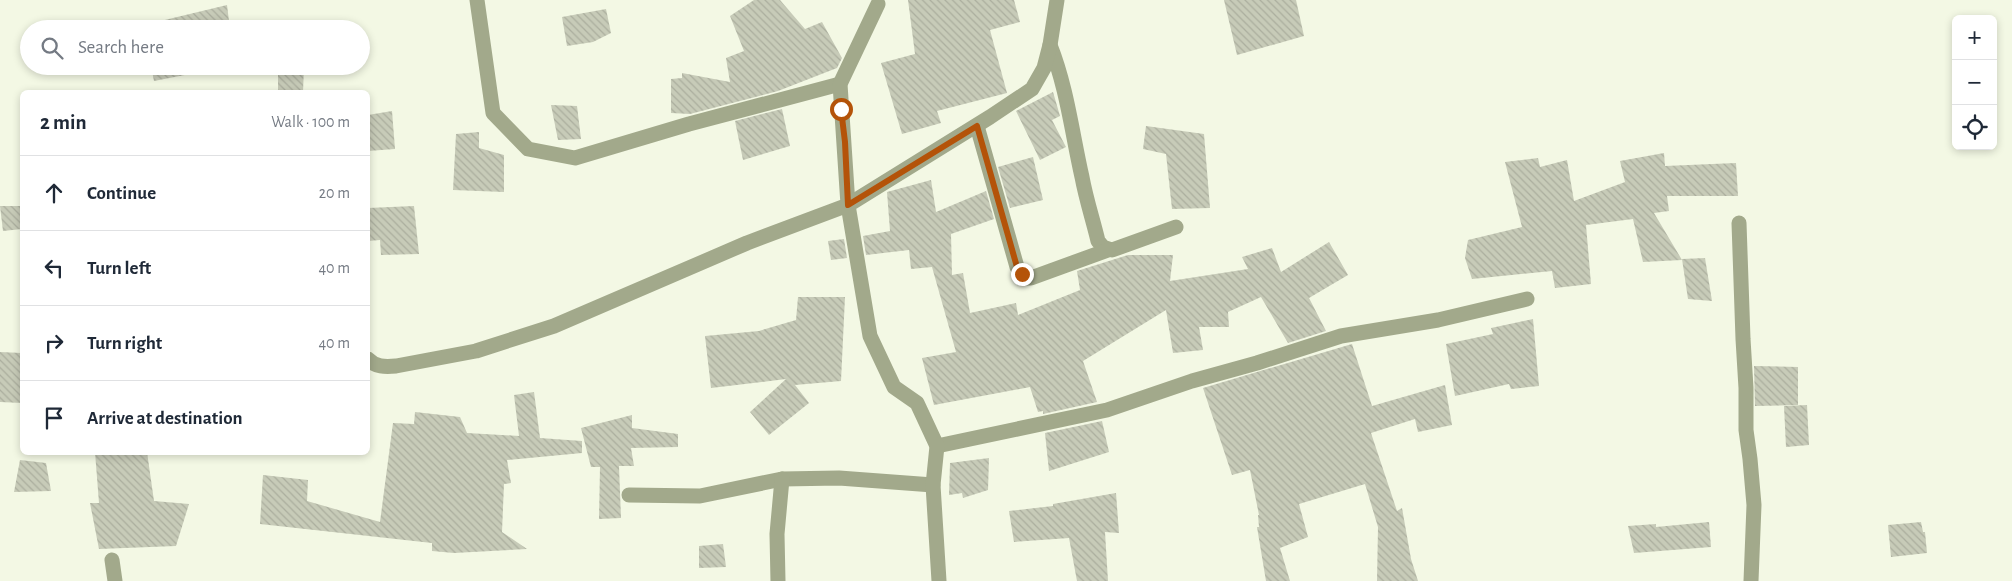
<!DOCTYPE html>
<meta charset="utf-8">
<style>
body{margin:0;font-family:"Alegreya Sans",sans-serif;background:#f6f6f7;color:#1f2937}
.controls{position:absolute;right:15px;top:15px;display:grid;overflow:hidden;border-radius:8px;box-shadow:0 2px 8px #0003}
.controls button{width:45px;height:45px;display:grid;place-items:center;padding:0;border:0;border-bottom:1px solid #e0e1e3;background:#fff;color:#1f2937;font:25px sans-serif}
.stop{position:absolute;width:15px;height:15px;margin:-11px;border:4px solid #b45309;border-radius:50%;background:#fff}
.stop.end{background:#b45309;border-color:#fff;box-shadow:0 1px 5px #0008}
.list{margin:0;padding:0;list-style:none}
h2{display:flex;justify-content:space-between;align-items:center;height:65px;margin:0;padding:0 20px;font-size:21px}
h2 small{font-size:16px;font-weight:400;color:#747a83}
.list li{display:grid;grid-template-columns:32px 1fr auto;gap:15px;align-items:center;box-sizing:border-box;height:75px;padding:0 20px;border-top:1px solid #e0e1e3}
.list b{display:block;font-size:19px;white-space:nowrap}
.list em{font-size:16px;font-style:normal;color:#747a83}
.icon{flex:none;width:28px;height:28px;fill:none;stroke:currentColor;stroke-width:2;stroke-linecap:round;stroke-linejoin:round}
.map{position:relative;flex:none;width:2012px;height:581px;overflow:hidden}
.search{position:absolute;background:#fff;box-shadow:0 2px 8px #0003;left:20px;top:20px;width:350px;height:55px;display:flex;align-items:center;gap:12px;box-sizing:border-box;padding:0 18px;border-radius:28px;color:#747a83;font-size:19px}
.panel{position:absolute;background:#fff;box-shadow:0 2px 8px #0003;left:20px;top:90px;width:350px;height:365px;border-radius:8px}
.map>svg:first-child{display:block}
</style>
<div class="map">
<svg width="2012" height="581" viewBox="0 0 2012 581">
<defs>
<pattern id="building-back-hatch" width="6" height="6" patternUnits="userSpaceOnUse" patternTransform="scale(1.25)"><rect width="6" height="6" fill="#c7cbb8"/><path d="M-1 5l2 2M0 0l6 6M5-1l2 2" fill="none" stroke="#abae9e"/></pattern>
</defs>
<rect width="100%" height="100%" fill="#f3f8e4"/>
<g fill="url(#building-back-hatch)">
<path d="M754,0H780L805,29L822,22L842,58L837,68L778,91L690,114L671,113V79L682,78V73L730,82L726,58L744,51L730,16Z"/>
<path d="M908,0H1014L1020,22L990,30L1007,93L937,111L941,123L902,134L881,63L915,54Z"/>
<path d="M1224,0H1296L1304,36L1237,55Z"/>
<path d="M227,5L230,29H145L144,25Z"/>
<path d="M606,9L611,33L593,42L567,46L562,17Z"/>
<path d="M151,66H234V70L195,73L154,81Z"/>
<path d="M304,66L303,92H278V68Z"/>
<path d="M1053,92L1060,116L1052,120L1066,147L1040,160L1016,111Z"/>
<path d="M551,105L577,106L581,139L558,140Z"/>
<path d="M782,109L790,146L743,160L735,121Z"/>
<path d="M392,111L395,149L368,151V115Z"/>
<path d="M1146,126L1204,134L1210,208L1172,209L1166,154L1143,149Z"/>
<path d="M479,132V148L504,155V192L453,190L456,134Z"/>
<path d="M1664,153L1665,166L1736,163L1738,196H1667L1669,211L1654,213L1682,260L1643,262L1633,219L1586,225L1591,284L1555,288L1552,271L1472,279L1465,258L1468,240L1522,227L1505,162L1538,158L1540,167L1567,160L1574,201L1625,182L1620,161Z"/>
<path d="M1033,157L1043,200L1010,208L998,167Z"/>
<path d="M931,180L936,212L986,191L994,219L951,234L952,275L963,273L970,313L1016,303L1018,315L1080,290L1077,271L1128,255H1173L1170,281L1248,269L1242,257L1272,248L1281,272L1329,242L1348,275L1309,298L1326,331L1288,343L1261,297L1228,312L1229,327H1199L1203,350L1173,353L1166,310L1083,361L1097,402L1043,414V411L1038,412L1030,387L934,405L922,358L956,352L932,267L911,269L909,250L866,255L863,236L890,231L887,192Z"/>
<path d="M0,206H22V229L3,231Z"/>
<path d="M414,206L419,254L381,255L380,240L368,241V208Z"/>
<path d="M844,239L847,258L831,260L828,241Z"/>
<path d="M1705,258L1712,301L1688,299L1682,259Z"/>
<path d="M798,297H845L841,381L795,385L809,403L769,435L750,412L786,379L711,388L705,336L759,331L796,320Z"/>
<path d="M1533,319L1539,386L1511,389L1509,384L1455,396L1446,344L1493,334L1491,328Z"/>
<path d="M1352,344L1372,406L1445,385L1452,425L1418,432L1415,419L1371,433L1397,511L1402,508L1411,559L1418,581H1377L1378,527L1365,484L1299,504L1308,537L1280,548L1290,581H1266L1257,527H1259L1258,515H1259L1250,470L1232,475L1203,388Z"/>
<path d="M0,352L22,353V403L0,402Z"/>
<path d="M1754,366L1798,367V405L1755,406Z"/>
<path d="M534,392L540,438L582,441V453L507,460L511,483L504,484L502,532L527,549L454,553L432,551V543L260,524L263,475L308,480L307,501L380,522L393,423L414,424L415,412L460,417L467,433L519,436L514,395Z"/>
<path d="M1807,405L1809,445L1786,447L1784,406Z"/>
<path d="M632,415V428L678,434V447L631,448L634,466H619L621,518L599,519L600,467H591L581,428Z"/>
<path d="M1102,421L1109,452L1049,471L1045,433Z"/>
<path d="M95,452H147L154,501L189,504L176,546L99,549L90,503H99Z"/>
<path d="M989,458L988,490L963,498L962,493L949,495L950,463Z"/>
<path d="M20,460L46,463L51,491L14,492Z"/>
<path d="M1116,493L1119,533L1105,532L1108,581H1077L1069,538L1014,542L1009,511L1053,506V504Z"/>
<path d="M1709,522L1711,547L1634,553L1628,526L1656,524V527Z"/>
<path d="M1921,522L1923,532H1925L1927,553L1891,557L1888,525Z"/>
<path d="M723,544L726,567L699,568V546Z"/>
</g>
<g fill="none" stroke-linecap="round" stroke-linejoin="round">
<g stroke="#a2a98b" stroke-width="15">
<path d="M477,0L493,113L528,149L575,158L689,124L840,84"/>
<path d="M1050,45C1067,88 1072,133 1082,177C1086,199 1093,220 1098,241L1103,247L1112,250L1176,227"/>
<path d="M977,126L1017,267L1026,278H1031L1108,250"/>
<path d="M1739,223L1743,339L1746,388V430L1750,459L1754,505L1751,581"/>
<path d="M368,359C375,367 385,367 396,366L476,351L554,326L747,243L848,205L840,84L878,4"/>
<path d="M937,446L1107,410L1192,381L1257,363L1341,336L1438,320L1527,299"/>
<path d="M629,495L700,496L782,479L839,478L933,485"/>
<path d="M112,560L115,581"/>
<path d="M778,581L777,534L782,479"/>
<path d="M939,581L933,485L937,446L917,403L894,387L870,336L848,205L990,117L1032,89L1044,68L1050,45L1057,0"/>
</g>
</g>
<g fill="none" stroke-linecap="round" stroke-linejoin="round">
<path stroke="#b45309" stroke-width="6" d="M841,109L845,142L848,205L977,126L1017,267L1022,274"/>
</g>
</svg>
<div class="controls">
<button>+</button>
<button>−</button>
<button><svg class="icon" aria-label="locate" viewBox="0 0 24 24"><circle cx="12" cy="12" r="6"/><path d="M12 2v4M12 18v4M2 12h4M18 12h4"/></svg></button>
</div>
<div class="stop" style="left:841px;top:109px"></div>
<div class="stop end" style="left:1022px;top:274px"></div>
<div class="search"><svg class="icon" aria-label="search" viewBox="0 0 24 24"><circle cx="10" cy="10" r="6"/><path d="M15 15l6 6"/></svg>Search here</div>
<section class="panel">
<h2>2 min<small>Walk · 100 m</small></h2>
<ul class="list">
<li><svg class="icon" aria-label="ahead" viewBox="0 0 24 24"><path d="M12 20V5M6 11l6-6 6 6"/></svg><div><b>Continue</b></div><em>20 m</em></li>
<li><svg class="icon" aria-label="left" viewBox="0 0 24 24"><path d="M17 20v-9H6M10 6l-5 5 5 5"/></svg><div><b>Turn left</b></div><em>40 m</em></li>
<li><svg class="icon" aria-label="right" viewBox="0 0 24 24"><path d="M7 20v-9h11M14 6l5 5-5 5"/></svg><div><b>Turn right</b></div><em>40 m</em></li>
<li><svg class="icon" aria-label="arrive" viewBox="0 0 24 24"><path d="M6 21V4h12l-3 4 3 4H6"/></svg><div><b>Arrive at destination</b></div></li>
</ul>
</section>
</div>
